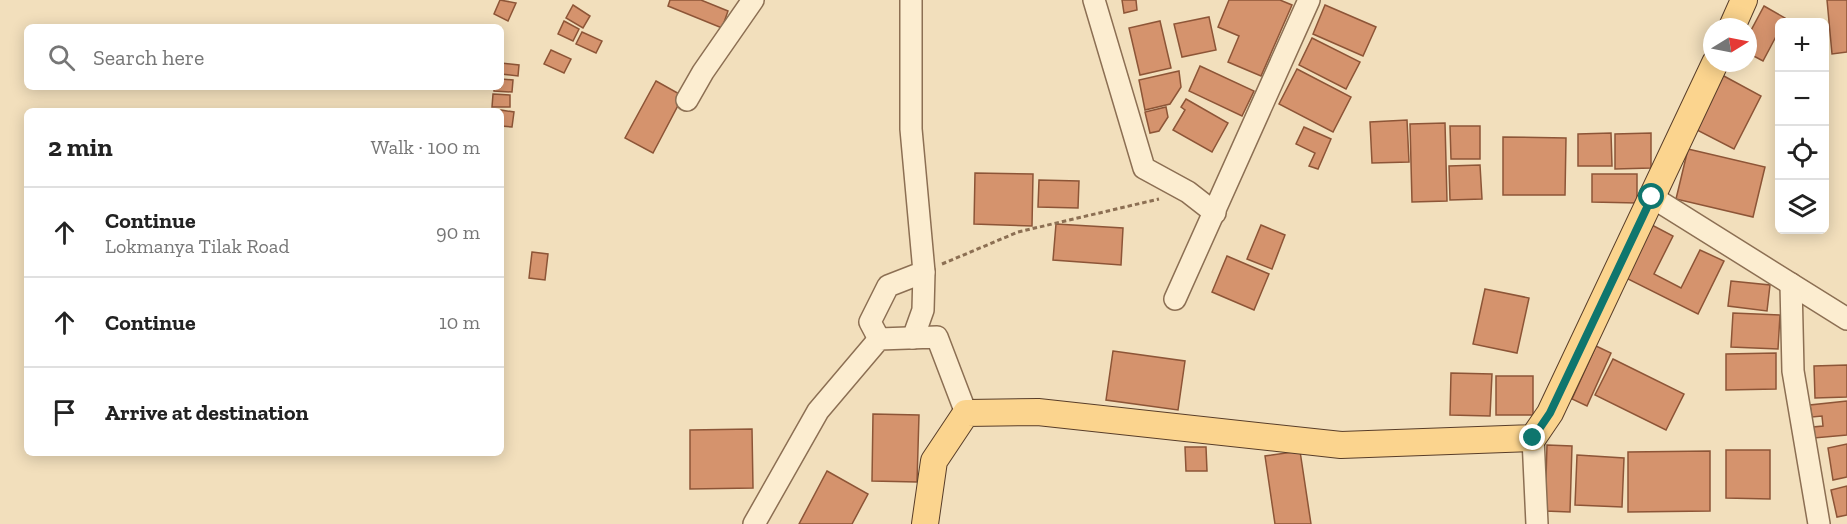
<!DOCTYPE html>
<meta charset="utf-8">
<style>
body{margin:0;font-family:"Zilla Slab",serif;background:#f6f6f6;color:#222}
.controls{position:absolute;right:18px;top:18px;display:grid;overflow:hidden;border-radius:9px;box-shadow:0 3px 15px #0003}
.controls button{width:54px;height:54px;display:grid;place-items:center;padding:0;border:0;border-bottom:2px solid #e0e0e0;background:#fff;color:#222;font:30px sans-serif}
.compass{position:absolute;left:1703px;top:18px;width:54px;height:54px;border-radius:50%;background:#fff;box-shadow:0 3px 15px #0003;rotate:80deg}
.stop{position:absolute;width:18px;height:18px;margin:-14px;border:4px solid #0f766e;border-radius:50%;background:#fff}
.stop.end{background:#0f766e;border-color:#fff;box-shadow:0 2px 6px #0008}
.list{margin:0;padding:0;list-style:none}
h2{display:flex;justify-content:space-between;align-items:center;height:78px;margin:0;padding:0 24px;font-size:26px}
h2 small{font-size:20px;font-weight:400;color:#767676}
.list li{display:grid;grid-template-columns:39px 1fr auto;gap:18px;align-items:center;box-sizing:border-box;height:90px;padding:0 24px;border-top:2px solid #e0e0e0}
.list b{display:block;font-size:22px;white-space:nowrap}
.list p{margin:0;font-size:20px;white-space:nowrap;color:#767676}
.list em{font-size:20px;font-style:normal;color:#767676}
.icon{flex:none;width:33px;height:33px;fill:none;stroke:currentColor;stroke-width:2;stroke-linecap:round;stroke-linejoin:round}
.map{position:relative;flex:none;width:1847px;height:524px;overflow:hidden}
.search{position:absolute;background:#fff;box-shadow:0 3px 15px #0003;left:24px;top:24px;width:480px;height:66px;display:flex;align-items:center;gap:15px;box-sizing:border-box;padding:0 21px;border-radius:9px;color:#767676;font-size:22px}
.panel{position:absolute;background:#fff;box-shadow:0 3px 15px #0003;left:24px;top:108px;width:480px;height:348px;border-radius:9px}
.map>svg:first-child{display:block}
</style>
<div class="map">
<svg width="1847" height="524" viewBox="0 0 1847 524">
<rect width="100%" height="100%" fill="#f2dfbc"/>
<g fill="#d5936d" stroke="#8d5537" stroke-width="1.5">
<path d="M500,0L516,3L508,21L494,14Z"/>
<path d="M670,0H701L728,11L722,28L668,6Z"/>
<path d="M1122,0H1136L1137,10L1124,13Z"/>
<path d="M1229,0H1280L1292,5L1261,76L1228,62L1239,36L1218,27Z"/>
<path d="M1827,0H1847V52L1832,54Z"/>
<path d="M573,5L590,16L583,28L566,18Z"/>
<path d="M1325,5L1376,27L1363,56L1313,34Z"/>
<path d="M1764,6L1785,18L1783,22H1780V29L1763,61L1748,53V36Z"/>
<path d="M1209,17L1216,50L1182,57L1174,24Z"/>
<path d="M564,21L579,29L573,41L558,34Z"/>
<path d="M1160,21L1171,68L1140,75L1129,28Z"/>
<path d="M582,32L602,41L596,53L576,44Z"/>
<path d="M1312,38L1360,62L1346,89L1299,65Z"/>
<path d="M551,50L571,59L564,73L544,64Z"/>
<path d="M501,63L519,65L518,76L501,74Z"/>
<path d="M1200,66L1254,91L1242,116L1189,91Z"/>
<path d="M1297,69L1351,97L1333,132L1279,104Z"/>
<path d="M1179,71L1181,87L1170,104L1145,110L1139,80Z"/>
<path d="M1722,75L1761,96L1734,149L1695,129Z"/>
<path d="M501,79L513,80L512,92L494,91V87H501Z"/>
<path d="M656,81L683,96L653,153L625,138Z"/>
<path d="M493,94L510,95V107H492Z"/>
<path d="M1186,99L1228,123L1212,152L1173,130L1185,110L1181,107Z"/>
<path d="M1166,107L1168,117L1159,131L1150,133L1145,112Z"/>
<path d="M501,110L514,112L512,127L501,126Z"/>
<path d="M1407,120L1409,162L1372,163L1370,122Z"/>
<path d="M1445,123L1447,201L1412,202L1410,124Z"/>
<path d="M1450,126H1480V159H1451Z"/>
<path d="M1304,127L1331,139L1318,169L1309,166L1315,153L1296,144Z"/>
<path d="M1611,133L1612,166H1578V134Z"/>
<path d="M1651,133V168L1615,169V134Z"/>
<path d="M1503,137L1566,138L1565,195H1503Z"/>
<path d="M1688,149L1765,167L1753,217L1676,199Z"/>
<path d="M1480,165L1482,199L1450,200L1449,166Z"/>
<path d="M975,173L1033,174L1032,226L974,224Z"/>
<path d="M1592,174H1637V203L1592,202Z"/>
<path d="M1039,180L1079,181L1078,208L1038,207Z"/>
<path d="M1056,224L1123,228L1121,265L1053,260Z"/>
<path d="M1650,224L1673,236L1654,274L1681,288L1700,250L1724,261L1698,314L1624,277Z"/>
<path d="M1261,225L1285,235L1272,269L1247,259Z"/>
<path d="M532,252L548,254L545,280L529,278Z"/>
<path d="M1227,256L1269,274L1254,310L1212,292Z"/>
<path d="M1731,281L1770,285L1767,311L1728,306Z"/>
<path d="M1485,289L1529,298L1517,353L1473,344Z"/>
<path d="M1733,313L1780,315L1778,349L1731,347Z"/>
<path d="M1596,346L1611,353L1587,406L1572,399Z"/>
<path d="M1113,351L1185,361L1178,410L1106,400Z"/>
<path d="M1776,353V389L1726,390V354Z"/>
<path d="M1613,359L1684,394L1666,430L1595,395Z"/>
<path d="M1847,365V397L1815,398L1814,366Z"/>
<path d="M1451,373L1492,374L1490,416L1450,415Z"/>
<rect x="1496" y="376" width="37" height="39"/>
<path d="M1847,401V435L1814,438L1813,427L1823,426L1822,416L1812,417L1810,405Z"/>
<path d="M873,414L919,415L917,482L872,481Z"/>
<path d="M752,429L753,488L690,489V430Z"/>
<path d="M1847,444V477L1833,480L1828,448Z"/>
<path d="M1547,445L1572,446L1570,512L1545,511Z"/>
<path d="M1185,447H1206L1207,471H1186Z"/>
<path d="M1726,450H1770V499L1726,498Z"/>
<path d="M1300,451L1311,524H1275L1265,456Z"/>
<path d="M1710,451V511L1628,512V452Z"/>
<path d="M1577,455L1624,458L1622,507L1575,505Z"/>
<path d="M827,471L868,494L852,524H799Z"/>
<path d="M1847,486V515L1837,517L1831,490Z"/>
</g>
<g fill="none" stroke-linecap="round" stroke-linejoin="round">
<defs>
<g id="minor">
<path d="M1094,0L1144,168L1188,192L1215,213"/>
<path d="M687,100L703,72L753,0"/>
<path d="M1652,197L1847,319"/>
<path d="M1791,284L1793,371L1819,524"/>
<path d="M1175,299L1309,0"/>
<path d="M913,338L923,310L924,272"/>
<path d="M879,339L870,322L888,286L924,272L911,129V0"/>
<path d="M1533,438L1537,524"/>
<path d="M754,524L818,411L879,339L937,337L966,413"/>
</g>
<g id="major">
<path d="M1732,27L1744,0"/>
<path d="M925,524L934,461L966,413L1038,412L1341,445L1533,438L1550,413L1715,63"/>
</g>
</defs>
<use href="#minor" stroke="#8c6f53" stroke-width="24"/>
<use href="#major" stroke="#583d29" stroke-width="28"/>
<path stroke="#8c6f53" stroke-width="3" stroke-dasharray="4.5 3" stroke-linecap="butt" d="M942,264L1018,232L1159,199"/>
<use href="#minor" stroke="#fcedd0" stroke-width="21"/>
<use href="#major" stroke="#fbd48e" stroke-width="26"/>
</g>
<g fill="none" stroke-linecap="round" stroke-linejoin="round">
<path stroke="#0f766e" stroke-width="8" d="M1533,438L1550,413L1652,197"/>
</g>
</svg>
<div class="controls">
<button>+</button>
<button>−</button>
<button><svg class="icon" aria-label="locate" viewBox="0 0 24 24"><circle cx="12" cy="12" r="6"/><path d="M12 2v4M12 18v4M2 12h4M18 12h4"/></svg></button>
<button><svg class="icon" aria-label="layers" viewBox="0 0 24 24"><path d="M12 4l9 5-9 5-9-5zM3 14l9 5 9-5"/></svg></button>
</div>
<svg class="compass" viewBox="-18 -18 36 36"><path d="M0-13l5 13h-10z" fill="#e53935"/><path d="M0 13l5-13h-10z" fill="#767676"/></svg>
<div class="stop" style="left:1652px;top:197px"></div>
<div class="stop end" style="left:1533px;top:438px"></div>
<div class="search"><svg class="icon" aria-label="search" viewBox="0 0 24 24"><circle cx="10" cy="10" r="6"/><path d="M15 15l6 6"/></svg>Search here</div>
<section class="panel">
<h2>2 min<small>Walk · 100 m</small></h2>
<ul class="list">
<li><svg class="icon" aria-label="ahead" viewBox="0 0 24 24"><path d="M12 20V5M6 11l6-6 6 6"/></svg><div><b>Continue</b><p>Lokmanya Tilak Road</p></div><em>90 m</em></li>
<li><svg class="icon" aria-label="ahead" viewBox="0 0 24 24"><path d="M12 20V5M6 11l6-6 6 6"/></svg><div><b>Continue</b></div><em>10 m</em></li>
<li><svg class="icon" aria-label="arrive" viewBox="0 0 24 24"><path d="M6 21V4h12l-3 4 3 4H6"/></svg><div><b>Arrive at destination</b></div></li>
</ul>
</section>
</div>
